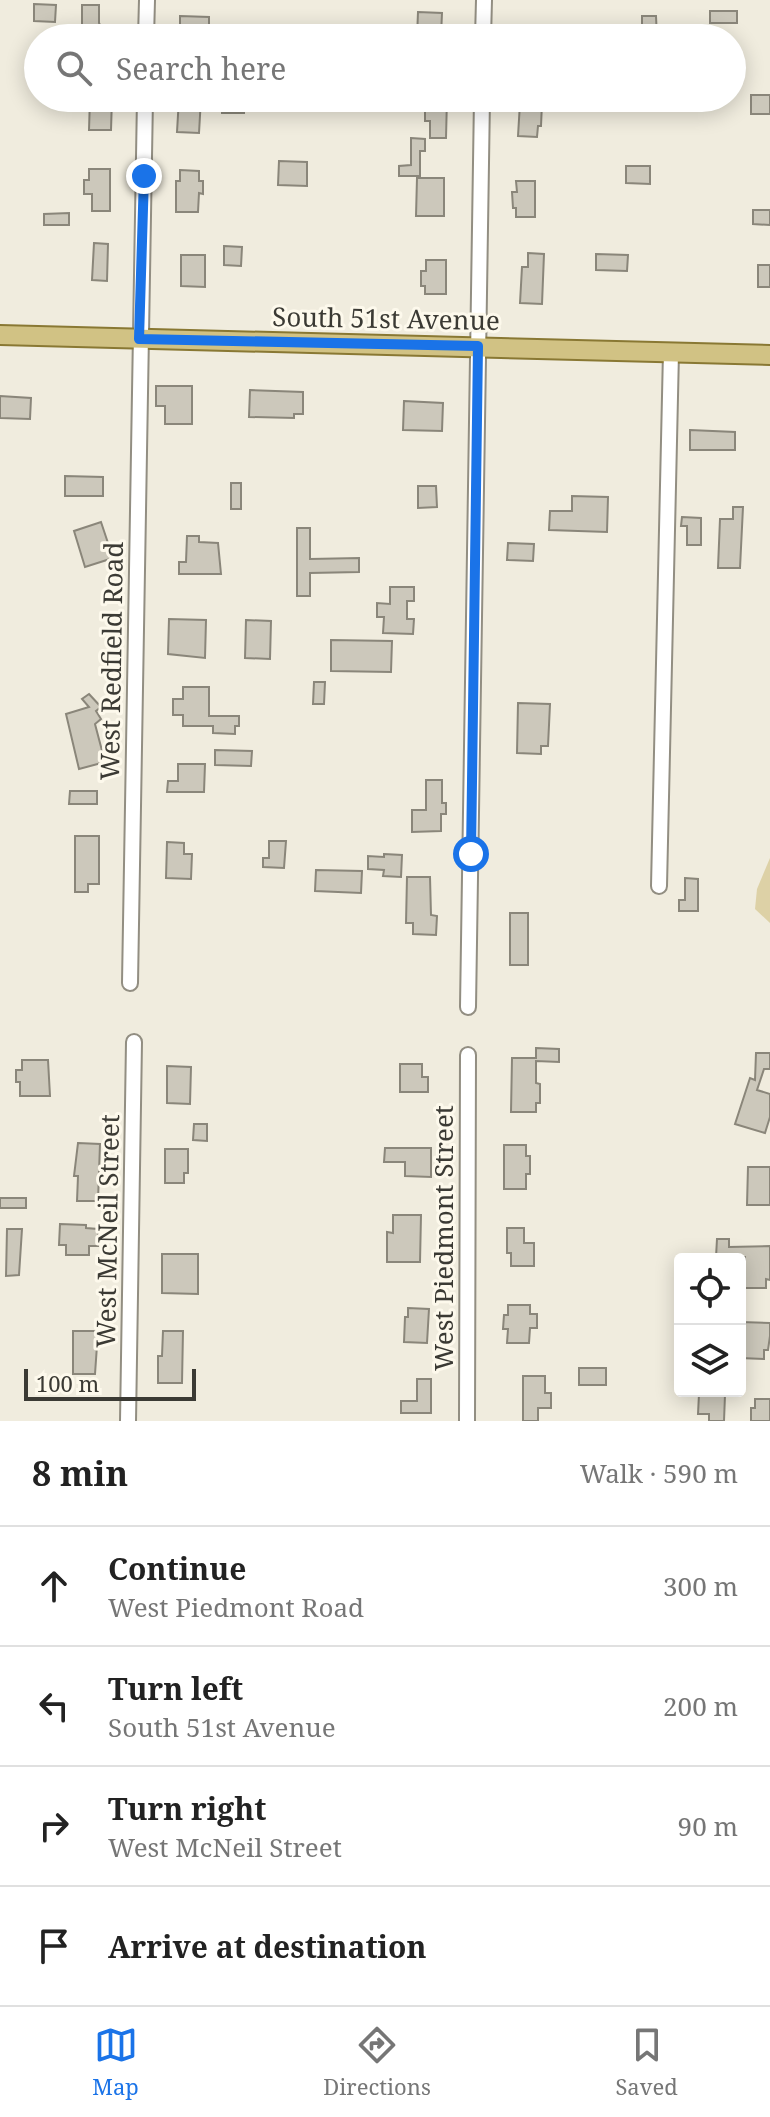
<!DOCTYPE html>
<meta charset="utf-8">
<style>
body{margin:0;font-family:"Noto Serif",serif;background:#f2f2f2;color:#222}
.controls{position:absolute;right:24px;bottom:24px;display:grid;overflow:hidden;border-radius:8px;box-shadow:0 4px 20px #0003}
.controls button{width:72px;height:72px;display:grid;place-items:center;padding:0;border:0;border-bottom:2px solid #e0e0e0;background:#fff;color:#222;font:40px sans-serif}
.scale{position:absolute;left:24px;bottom:20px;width:172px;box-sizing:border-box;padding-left:8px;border:4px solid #3b3a34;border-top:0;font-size:22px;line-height:28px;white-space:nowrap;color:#3b3a34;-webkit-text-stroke:6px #fdf9ec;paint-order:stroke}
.stop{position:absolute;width:24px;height:24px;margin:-18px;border:6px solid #1a73e8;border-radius:50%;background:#fff}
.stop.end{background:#1a73e8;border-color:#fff;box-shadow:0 2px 8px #0008}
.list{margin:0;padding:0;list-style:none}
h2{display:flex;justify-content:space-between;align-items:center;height:104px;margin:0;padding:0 32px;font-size:34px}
h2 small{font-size:26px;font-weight:400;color:#767676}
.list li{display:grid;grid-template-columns:52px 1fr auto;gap:24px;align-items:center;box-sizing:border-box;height:120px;padding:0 32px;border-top:2px solid #e0e0e0}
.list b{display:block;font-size:30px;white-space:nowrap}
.list p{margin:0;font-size:26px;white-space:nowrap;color:#767676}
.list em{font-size:26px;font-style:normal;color:#767676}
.icon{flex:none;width:44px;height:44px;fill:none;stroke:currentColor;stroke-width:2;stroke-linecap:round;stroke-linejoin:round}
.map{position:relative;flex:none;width:770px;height:1421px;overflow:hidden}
.search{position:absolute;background:#fff;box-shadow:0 4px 20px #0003;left:24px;right:24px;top:24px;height:88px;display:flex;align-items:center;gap:20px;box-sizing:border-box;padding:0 28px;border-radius:44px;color:#767676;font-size:30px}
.sheet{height:584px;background:#fff}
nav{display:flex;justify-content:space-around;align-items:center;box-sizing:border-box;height:112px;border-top:2px solid #e0e0e0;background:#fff;font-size:22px;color:#767676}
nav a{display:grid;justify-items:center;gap:4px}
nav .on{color:#1a73e8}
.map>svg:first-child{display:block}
</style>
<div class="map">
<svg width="770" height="1421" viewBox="0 0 770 1421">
<rect width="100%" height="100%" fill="#f0ecde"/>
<path fill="#ddd1a6" d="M770,858V923L755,909L757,889Z"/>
<g fill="#ccc8bb" stroke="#8a867a" stroke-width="2">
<path d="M34,4L56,5L55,22L34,21Z"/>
<path d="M82,5H99V23L107,38H89L82,25Z"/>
<rect x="710" y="11" width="27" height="12"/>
<path d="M418,12L442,13L441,36L417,38Z"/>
<path d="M180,16L209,17V38H180Z"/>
<path d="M642,16H656L657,38H642Z"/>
<rect x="518" y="25" width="24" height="13"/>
<rect x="751" y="95" width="19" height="19"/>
<path d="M90,98H112L111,130H89Z"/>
<path d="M179,98H201L199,133L177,132Z"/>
<rect x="222" y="98" width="22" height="15"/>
<path d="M425,98H447L446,138H430V121H425Z"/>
<path d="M520,103H542L541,126H538L537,137L518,136Z"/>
<path d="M411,138L425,139V151H420V176H399V166L411,165Z"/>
<path d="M279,161L307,162V186L278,185Z"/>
<path d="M626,166H650V184L626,183Z"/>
<path d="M89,169H110V211H92V194H84V180H89Z"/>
<path d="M180,170L199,171V181H203V194L199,193L198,212H176V181H180Z"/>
<path d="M417,178H444V216H416Z"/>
<path d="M516,181H535V217H516V208H513L512,192H517Z"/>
<path d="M753,210H770V225L753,224Z"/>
<path d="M69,213V225H44V214Z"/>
<path d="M94,243L108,244L107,281L92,280Z"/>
<path d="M224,246L242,247L241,266L224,265Z"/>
<path d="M528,253L544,254L542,304L520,303L522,267H528Z"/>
<path d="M596,254L628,255L627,271L596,270Z"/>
<path d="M181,255H205V287L181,286Z"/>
<path d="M426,260H446V294H425V286H421V271H426Z"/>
<rect x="758" y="265" width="12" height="22"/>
<path d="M156,386H192V424H165V406H156Z"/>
<path d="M250,390L303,392V414H294V418L249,417Z"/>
<path d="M0,396L31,398L30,419L0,418Z"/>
<path d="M404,401L443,403L442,431L403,430Z"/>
<path d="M690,430L735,432V450H690Z"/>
<path d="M65,476L103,477V496H65Z"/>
<rect x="231" y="483" width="10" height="26"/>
<path d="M418,486H436L437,507L418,508Z"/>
<path d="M572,496L608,497L607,532L549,530L550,511H572Z"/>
<path d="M733,507H743L740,568H718L720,519H733Z"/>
<path d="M682,517L701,518V545H687V526H681Z"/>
<path d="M101,522L113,558L85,567L74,531Z"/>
<path d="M297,528H310V559L359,558V572L310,573V596H297Z"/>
<path d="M187,536H199V542L218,543L221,574H179V562H186Z"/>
<path d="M508,543L534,544L533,561L507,560Z"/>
<path d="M390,587H414V601H407V619H414L413,634L383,633L384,617H377V603L390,604Z"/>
<path d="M169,619L206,620L205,658L168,654Z"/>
<path d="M246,620L271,621L270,659L245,658Z"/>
<path d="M331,640L392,641L391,672L331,671Z"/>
<path d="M314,682H325L324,704H313Z"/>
<path d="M183,687H209V716H239V726H235V734L213,733V726H183V715H173V699H183Z"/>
<path d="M89,694L101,707L96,711L101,719L95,724L105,762L79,769L66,714L89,707L82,699Z"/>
<path d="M518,703L550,704L548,746H541V754L517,753Z"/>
<path d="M215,750L252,751L251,766L215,765Z"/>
<path d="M178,764H205L204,792H167L168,781H178Z"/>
<path d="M426,780H442V803H446V814H441V831L412,832V810H426Z"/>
<path d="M70,791H97V804H69Z"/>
<path d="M75,836H99V884H88V892H75Z"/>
<path d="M269,841H286L284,868L263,867V858H269Z"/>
<path d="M167,842L184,843V854H192L191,879L166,878Z"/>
<path d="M384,854L402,855L401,877L383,876L384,870L368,869V856L384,857Z"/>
<path d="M316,870L362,871L361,893L315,891Z"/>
<path d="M407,877H430L431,915L437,916L436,935L413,934V923H406Z"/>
<path d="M685,878L698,879V911H679V900H685Z"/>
<rect x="510" y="913" width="18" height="52"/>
<path d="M536,1048L559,1049V1062L536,1061V1083L540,1084V1103H536V1112H511L512,1058H536Z"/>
<path d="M756,1053H770V1069H764L757,1090L770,1094V1117L765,1133L735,1124L750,1078L755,1080Z"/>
<path d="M22,1060H48L50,1096H20V1082H16V1070H22Z"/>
<path d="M400,1064H422V1077H428V1092H400Z"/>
<path d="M167,1066L191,1067L190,1104L167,1103Z"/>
<path d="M194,1124H207V1141L193,1140Z"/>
<path d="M78,1143L100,1144L98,1201H77L78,1176H74Z"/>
<path d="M504,1145H526V1156H530V1174H526V1189H504Z"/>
<path d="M385,1148H431V1177L405,1176V1162H384Z"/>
<path d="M165,1149H188V1173H184V1183H165Z"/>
<path d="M748,1167H770V1205H747Z"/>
<rect x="0" y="1198" width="26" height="10"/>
<path d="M393,1215H421L420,1262H387V1232L393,1233Z"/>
<path d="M60,1224L86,1225V1228L98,1229V1246H89V1255H66V1245H59Z"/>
<path d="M507,1228H524V1243H534V1266H511V1253H507Z"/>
<path d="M7,1229H22L19,1275L6,1276Z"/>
<path d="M717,1239H729V1247L770,1246V1280L766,1279V1288H745V1257H716Z"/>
<path d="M162,1254H198V1294L162,1293Z"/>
<path d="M508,1305H530V1314H537V1328H530L529,1343H507L508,1329H503L504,1315H508Z"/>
<path d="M408,1308L429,1309L427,1343L404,1342L405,1317H408Z"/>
<path d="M740,1322L770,1323V1336L768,1350H764V1359L740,1358Z"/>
<path d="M73,1331H98L95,1374H73Z"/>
<path d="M163,1331H183L182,1383H158V1356H162Z"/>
<rect x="579" y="1368" width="27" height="17"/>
<path d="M523,1376H545V1393H551V1408H538V1421H523Z"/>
<path d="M417,1379H431V1413H401V1401H417Z"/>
<path d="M699,1394L725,1395L724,1421H709V1414H698Z"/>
<path d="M755,1399H770V1421H751V1408H755Z"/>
</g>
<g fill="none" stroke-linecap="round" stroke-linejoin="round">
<defs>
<g id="minor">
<path d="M146,38L147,0"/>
<path d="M483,38L484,0"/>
<path d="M659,886L671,352"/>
<path d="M130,983L145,98"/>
<path d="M468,1007L482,98"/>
<path d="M128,1421L134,1042"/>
<path d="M467,1421L468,1055"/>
</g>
<path id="major" d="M0,335L770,355"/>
</defs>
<use href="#minor" stroke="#928e82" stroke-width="18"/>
<use href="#major" stroke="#897833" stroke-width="22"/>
<use href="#minor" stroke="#fff" stroke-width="14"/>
<use href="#major" stroke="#d1c284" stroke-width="18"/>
</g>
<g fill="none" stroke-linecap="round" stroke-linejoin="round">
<path stroke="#1a73e8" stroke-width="10" d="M144,176L139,339L478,346L471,854"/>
</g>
<g text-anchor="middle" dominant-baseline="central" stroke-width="6" stroke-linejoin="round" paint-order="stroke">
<g font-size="26" fill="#3b3a34" stroke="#fdf9ec">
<text transform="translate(386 318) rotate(1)">South 51st Avenue</text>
<text transform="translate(111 661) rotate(-89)">West Redfield Road</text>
<text transform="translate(107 1231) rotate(-89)">West McNeil Street</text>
<text transform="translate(443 1238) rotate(-90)">West Piedmont Street</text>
</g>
</g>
</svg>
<div class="controls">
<button><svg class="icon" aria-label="locate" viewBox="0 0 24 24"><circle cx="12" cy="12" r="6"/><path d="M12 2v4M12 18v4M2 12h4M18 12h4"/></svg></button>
<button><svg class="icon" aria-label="layers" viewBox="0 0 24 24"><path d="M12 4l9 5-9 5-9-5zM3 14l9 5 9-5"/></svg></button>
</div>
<div class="scale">100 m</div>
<div class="stop" style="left:471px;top:854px"></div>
<div class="stop end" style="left:144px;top:176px"></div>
<div class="search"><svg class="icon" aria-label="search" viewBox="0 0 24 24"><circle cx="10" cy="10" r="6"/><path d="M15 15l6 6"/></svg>Search here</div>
</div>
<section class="sheet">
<h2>8 min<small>Walk · 590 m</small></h2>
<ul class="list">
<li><svg class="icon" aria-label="ahead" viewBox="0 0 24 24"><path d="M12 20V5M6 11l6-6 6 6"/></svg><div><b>Continue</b><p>West Piedmont Road</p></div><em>300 m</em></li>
<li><svg class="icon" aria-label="left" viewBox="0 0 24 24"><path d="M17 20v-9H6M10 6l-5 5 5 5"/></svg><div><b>Turn left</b><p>South 51st Avenue</p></div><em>200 m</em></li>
<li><svg class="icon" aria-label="right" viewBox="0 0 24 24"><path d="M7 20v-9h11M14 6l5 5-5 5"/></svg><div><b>Turn right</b><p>West McNeil Street</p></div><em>90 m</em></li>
<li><svg class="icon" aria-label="arrive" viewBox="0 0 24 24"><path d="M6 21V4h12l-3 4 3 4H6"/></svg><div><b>Arrive at destination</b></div></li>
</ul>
</section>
<nav>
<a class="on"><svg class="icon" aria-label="map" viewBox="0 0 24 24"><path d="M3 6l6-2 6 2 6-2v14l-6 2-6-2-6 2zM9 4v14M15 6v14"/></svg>Map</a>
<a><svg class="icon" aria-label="directions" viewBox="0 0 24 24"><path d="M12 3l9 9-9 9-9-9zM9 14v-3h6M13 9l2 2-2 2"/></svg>Directions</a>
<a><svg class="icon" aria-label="saved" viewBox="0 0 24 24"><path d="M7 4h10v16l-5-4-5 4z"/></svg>Saved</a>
</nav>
